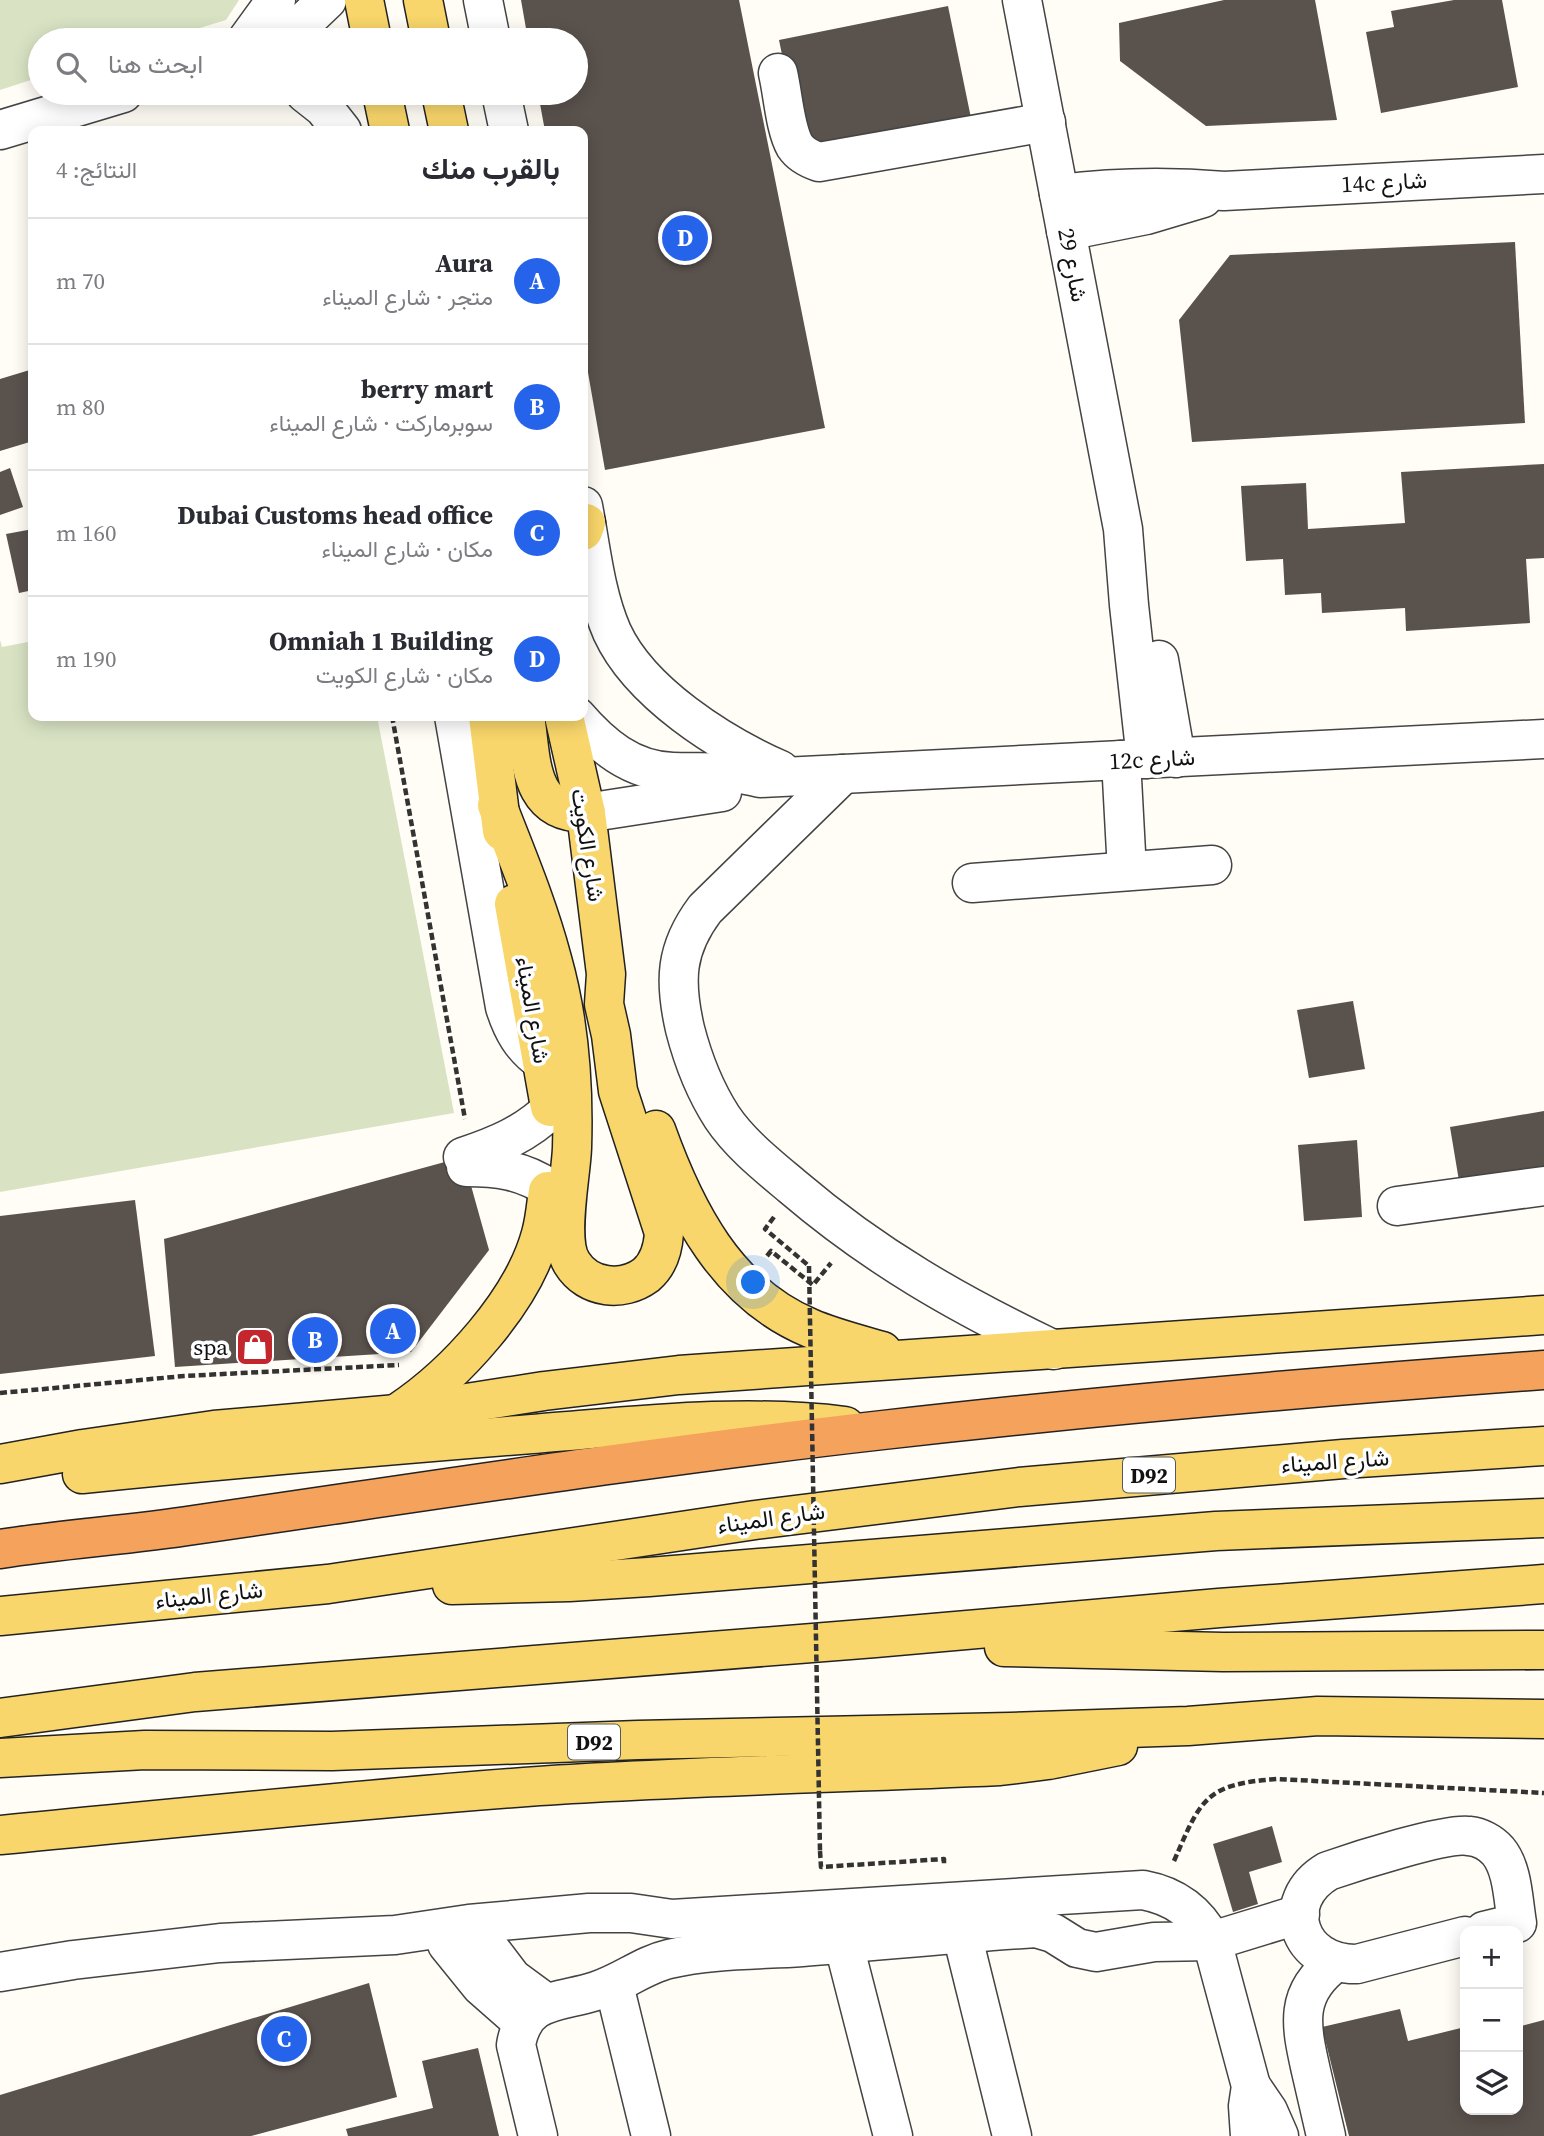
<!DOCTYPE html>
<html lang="ar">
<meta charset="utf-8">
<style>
body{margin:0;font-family:"Source Serif 4",Vazirmatn,serif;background:#f7f7f7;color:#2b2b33;direction:rtl}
.controls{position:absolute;right:21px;bottom:21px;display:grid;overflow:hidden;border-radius:14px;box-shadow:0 4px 18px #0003}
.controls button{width:63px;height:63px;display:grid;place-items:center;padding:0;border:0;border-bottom:2px solid #e1e1e2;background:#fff;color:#2b2b33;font:35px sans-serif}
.you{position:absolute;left:754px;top:1283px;width:24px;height:24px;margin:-18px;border:5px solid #fff;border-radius:50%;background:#1a73e8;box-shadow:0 0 0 10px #1a73e833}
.badge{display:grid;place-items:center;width:46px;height:46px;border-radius:50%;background:#2563eb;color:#fff;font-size:23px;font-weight:700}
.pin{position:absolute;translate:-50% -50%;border:4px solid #fff;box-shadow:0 2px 7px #0006}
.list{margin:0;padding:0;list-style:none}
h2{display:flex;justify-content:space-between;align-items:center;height:91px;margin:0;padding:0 28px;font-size:30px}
h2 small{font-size:23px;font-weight:400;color:#7c7c81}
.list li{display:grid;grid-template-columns:46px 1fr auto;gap:21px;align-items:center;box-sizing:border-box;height:126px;padding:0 28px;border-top:2px solid #e1e1e2}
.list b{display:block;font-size:26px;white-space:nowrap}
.list p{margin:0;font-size:23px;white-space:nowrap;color:#7c7c81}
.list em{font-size:23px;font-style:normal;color:#7c7c81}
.icon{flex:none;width:38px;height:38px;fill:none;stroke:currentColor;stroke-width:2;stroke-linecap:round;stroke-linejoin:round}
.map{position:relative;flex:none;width:1544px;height:2136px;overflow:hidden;direction:ltr}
.search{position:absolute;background:#fff;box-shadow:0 4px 18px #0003;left:28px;top:28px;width:560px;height:77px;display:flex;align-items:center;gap:18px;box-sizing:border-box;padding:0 24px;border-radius:38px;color:#7c7c81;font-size:26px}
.panel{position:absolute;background:#fff;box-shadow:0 4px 18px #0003;left:28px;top:126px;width:560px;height:595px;border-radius:14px;direction:rtl}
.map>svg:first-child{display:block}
</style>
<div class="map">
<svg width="1544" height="2136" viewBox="0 0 1544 2136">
<rect width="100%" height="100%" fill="#fffdf5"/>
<g fill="#d9e3c4">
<path d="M0,0H239L226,20L160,40H40V77L0,90Z"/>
<path d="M0,640L2,647L33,641V716H377L454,1113L0,1192Z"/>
</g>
<g fill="#5a524d">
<path d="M521,0H739L825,428L605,470L583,344V131H545L538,93H576V40H528Z"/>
<path d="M1224,0H1315L1337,120L1206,126L1120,61L1119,23Z"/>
<path d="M1454,0H1502L1518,87L1381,113L1366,32L1394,27L1391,11Z"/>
<path d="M948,6L971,118L802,152L779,40Z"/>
<path d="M1515,242L1525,423L1192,442L1179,320L1230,255Z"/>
<path d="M33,369V441L0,451V379Z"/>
<path d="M1544,464V558L1526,559L1530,623L1406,631L1405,608L1322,613L1321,593L1285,595L1283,559L1246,561L1241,486L1306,483L1308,529L1405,523L1401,472Z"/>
<path d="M10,468L23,507L0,515V472Z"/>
<path d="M33,529V590L19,593L6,534Z"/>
<path d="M1353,1001L1365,1069L1309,1078L1297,1010Z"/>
<path d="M1544,1111V1172L1460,1187L1450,1127Z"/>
<path d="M1357,1140L1362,1217L1304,1221L1298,1145Z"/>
<path d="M463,1157L489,1250L411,1352L175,1367L164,1239Z"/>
<path d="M135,1200L155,1356L0,1374V1216Z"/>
<path d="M1272,1826L1282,1862L1249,1872L1258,1904L1233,1912L1213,1844Z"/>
<path d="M369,1983L397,2097L251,2136H0V2095Z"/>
<path d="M1400,2009L1408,2041L1465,2027V2110H1518V2016L1521,2026L1544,2020V2136H1349L1322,2027Z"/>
<path d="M478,2048L499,2136H348L346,2129L433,2108L422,2061Z"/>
</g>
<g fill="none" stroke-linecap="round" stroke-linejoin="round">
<defs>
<g id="minor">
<path d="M483,0L491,40"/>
<path d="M1022,0L1123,529L1129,605L1146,759"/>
<path d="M247,40L276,0"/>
<path d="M269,40L305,21L327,0"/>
<path d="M778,73C783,94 785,129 795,146C801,155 810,159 819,162L1046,122"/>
<path d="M305,93L324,108L342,131"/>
<path d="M501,93L509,131"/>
<path d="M0,130L123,93"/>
<path d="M1059,194C1115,187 1169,186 1224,191L1544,174"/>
<path d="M1066,231L1146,215L1203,198"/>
<path d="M583,506C591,548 595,593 612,632C640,693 721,744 780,770"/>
<path d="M1159,660L1176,758"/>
<path d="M454,716L505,1007C512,1029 522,1048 542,1061"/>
<path d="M576,716C601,745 631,771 673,772C703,773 731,770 760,778L1544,739"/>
<path d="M1121,760L1127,871"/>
<path d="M843,774L705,909C675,949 674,981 685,1029C693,1060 704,1089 722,1117C740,1144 768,1166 793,1187C875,1257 958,1304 1054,1350"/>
<path d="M586,813L722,792"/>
<path d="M972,883L1212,865"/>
<path d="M463,1157C496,1146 526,1134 551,1109"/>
<path d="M466,1167C497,1167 522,1170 549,1188"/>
<path d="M1397,1206L1544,1186"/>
<path d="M837,1918L893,2136"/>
<path d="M962,1934L1012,2136"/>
<path d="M1465,1936L1357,1964C1298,1965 1277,1901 1328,1871C1354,1862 1447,1832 1469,1836C1480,1837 1491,1843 1498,1851C1513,1869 1513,1900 1517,1923L1484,1931"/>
<path d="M447,1944L481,1986L523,2023"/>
<path d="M487,1945L512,1978L546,2003"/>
<path d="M0,1972L73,1960L220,1943L395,1935L469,1924L589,1913H631L672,1919L1143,1890C1175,1896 1197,1912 1212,1941L1251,2086L1248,2106L1250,2136"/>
<path d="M614,1985L651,2136"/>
<path d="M1251,2086L1268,2111L1279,2136"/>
<path d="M538,2136L516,2045C524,1997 559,2003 596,1991C622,1983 643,1965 669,1959C711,1949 758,1950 802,1947C880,1941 958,1933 1036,1928L1053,1933L1077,1948L1096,1952L1154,1942L1212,1941L1300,1914"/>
<path d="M1326,2136C1321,2114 1316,2093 1311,2071C1301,2026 1293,1993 1336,1962"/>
</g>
<g id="major">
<path d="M364,0L372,40"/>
<path d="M423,0L431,40"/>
<path d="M382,93L390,131"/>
<path d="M441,93L449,131"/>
<path d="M583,531L586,523"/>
<path d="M488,716L502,831"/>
<path d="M525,716C532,759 527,813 586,813"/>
<path d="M497,805C517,856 538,906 552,959C569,1019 574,1086 572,1148C571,1177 557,1240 572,1263C588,1289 623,1292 646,1275C659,1264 663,1249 664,1233L618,1091L611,1035L604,1004L606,974L586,813L564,716"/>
<path d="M514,904L550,1107"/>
<path d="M656,1130C685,1211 726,1293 810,1328C833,1338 858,1344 882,1351"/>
<path d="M399,1412C455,1375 523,1301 541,1234C545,1220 546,1205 548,1191"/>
<path d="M0,1464L83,1449L214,1430L397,1414L544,1391L679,1375L1544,1315"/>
<path d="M82,1474C231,1459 382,1446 532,1434C635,1426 741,1413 845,1426"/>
<path d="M452,1585L569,1582L649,1577L1216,1531L1544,1518"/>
<path d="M0,1616L328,1584L755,1520L1019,1487L1343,1459L1544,1446"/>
<path d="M1004,1647L1223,1652L1544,1650"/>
<path d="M0,1718L195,1692L875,1638L1219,1608L1544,1584"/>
<path d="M0,1758L145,1750L332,1751L638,1740L1010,1732L1188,1726L1318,1716L1544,1719"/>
<path d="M0,1835C179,1818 359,1799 539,1786C692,1776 846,1773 1000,1766L1048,1760L1118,1746"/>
</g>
<path id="highway" d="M0,1549C64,1539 129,1535 194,1525C423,1492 652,1456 883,1430C1103,1405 1323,1386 1544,1370"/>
</defs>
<use href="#minor" stroke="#444" stroke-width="41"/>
<use href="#major" stroke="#222" stroke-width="41"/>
<use href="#highway" stroke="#222" stroke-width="41"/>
<g stroke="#333" stroke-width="4.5" stroke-dasharray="7 3.5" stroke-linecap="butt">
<path d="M392,716L465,1119"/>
<path d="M774,1217L765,1229L809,1266"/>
<path d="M767,1256L771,1251L813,1285L831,1263"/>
<path d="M0,1393L184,1376L399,1365"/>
<path d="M820,1851L821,1867L944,1859V1866"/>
<path d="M1174,1861C1201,1799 1205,1784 1277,1779L1544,1793"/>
</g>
<use href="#minor" stroke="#fff" stroke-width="38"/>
<use href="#major" stroke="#f9d66b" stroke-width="38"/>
<use href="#highway" stroke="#f5a25d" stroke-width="38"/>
<path stroke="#333" stroke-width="4.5" stroke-dasharray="7 3.5" stroke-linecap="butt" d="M809,1266L820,1851"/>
</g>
<defs>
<symbol id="shop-square" viewBox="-11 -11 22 22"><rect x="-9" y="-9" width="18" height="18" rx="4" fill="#c4262e" stroke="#fff"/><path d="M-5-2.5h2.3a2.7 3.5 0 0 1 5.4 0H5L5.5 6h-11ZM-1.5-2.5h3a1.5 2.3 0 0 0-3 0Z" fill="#fff"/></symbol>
</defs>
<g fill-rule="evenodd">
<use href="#shop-square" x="233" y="1325" width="44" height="44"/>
</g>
<g text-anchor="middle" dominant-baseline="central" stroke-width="7" stroke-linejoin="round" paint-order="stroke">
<g fill="#fff" stroke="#585858" stroke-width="2">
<rect x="1123" y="1457.5" width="52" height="35" rx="5"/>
<rect x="568" y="1724.5" width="52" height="35" rx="5"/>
</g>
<g font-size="21" font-weight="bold" fill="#111">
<text x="1149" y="1475">D92</text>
<text x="594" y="1742">D92</text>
</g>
<g font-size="23" fill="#111" stroke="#fff">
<text transform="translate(1384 182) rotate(-3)">14c شارع</text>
<text transform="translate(1073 265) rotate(79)">شارع 29</text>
<text transform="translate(1152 759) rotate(-3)">12c شارع</text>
<text transform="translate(588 845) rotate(81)">شارع الكويت</text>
<text transform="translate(533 1010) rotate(80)">شارع الميناء</text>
<text transform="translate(1335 1461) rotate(-4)">شارع الميناء</text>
<text transform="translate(771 1518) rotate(-8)">شارع الميناء</text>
<text transform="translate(209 1595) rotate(-6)">شارع الميناء</text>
</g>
<g font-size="23" fill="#111" stroke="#fff" text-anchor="end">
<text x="228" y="1347">spa</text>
</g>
</g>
</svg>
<div class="controls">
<button>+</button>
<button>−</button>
<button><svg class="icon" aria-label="layers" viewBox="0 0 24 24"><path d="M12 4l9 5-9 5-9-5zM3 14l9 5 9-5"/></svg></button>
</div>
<div class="you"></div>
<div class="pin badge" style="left:393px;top:1331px">A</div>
<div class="pin badge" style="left:315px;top:1340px">B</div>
<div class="pin badge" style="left:284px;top:2039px">C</div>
<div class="pin badge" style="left:685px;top:238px">D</div>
<div class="search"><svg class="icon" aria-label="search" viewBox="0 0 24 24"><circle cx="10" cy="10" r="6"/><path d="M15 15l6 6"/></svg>ابحث هنا</div>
<section class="panel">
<h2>بالقرب منك<small>النتائج: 4</small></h2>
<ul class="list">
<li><span class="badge">A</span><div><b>Aura</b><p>متجر · شارع الميناء</p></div><em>70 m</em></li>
<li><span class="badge">B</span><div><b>berry mart</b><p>سوبرماركت · شارع الميناء</p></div><em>80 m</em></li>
<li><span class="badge">C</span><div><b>Dubai Customs head office</b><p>مكان · شارع الميناء</p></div><em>160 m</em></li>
<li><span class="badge">D</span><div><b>Omniah 1 Building</b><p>مكان · شارع الكويت</p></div><em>190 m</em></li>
</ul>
</section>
</div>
